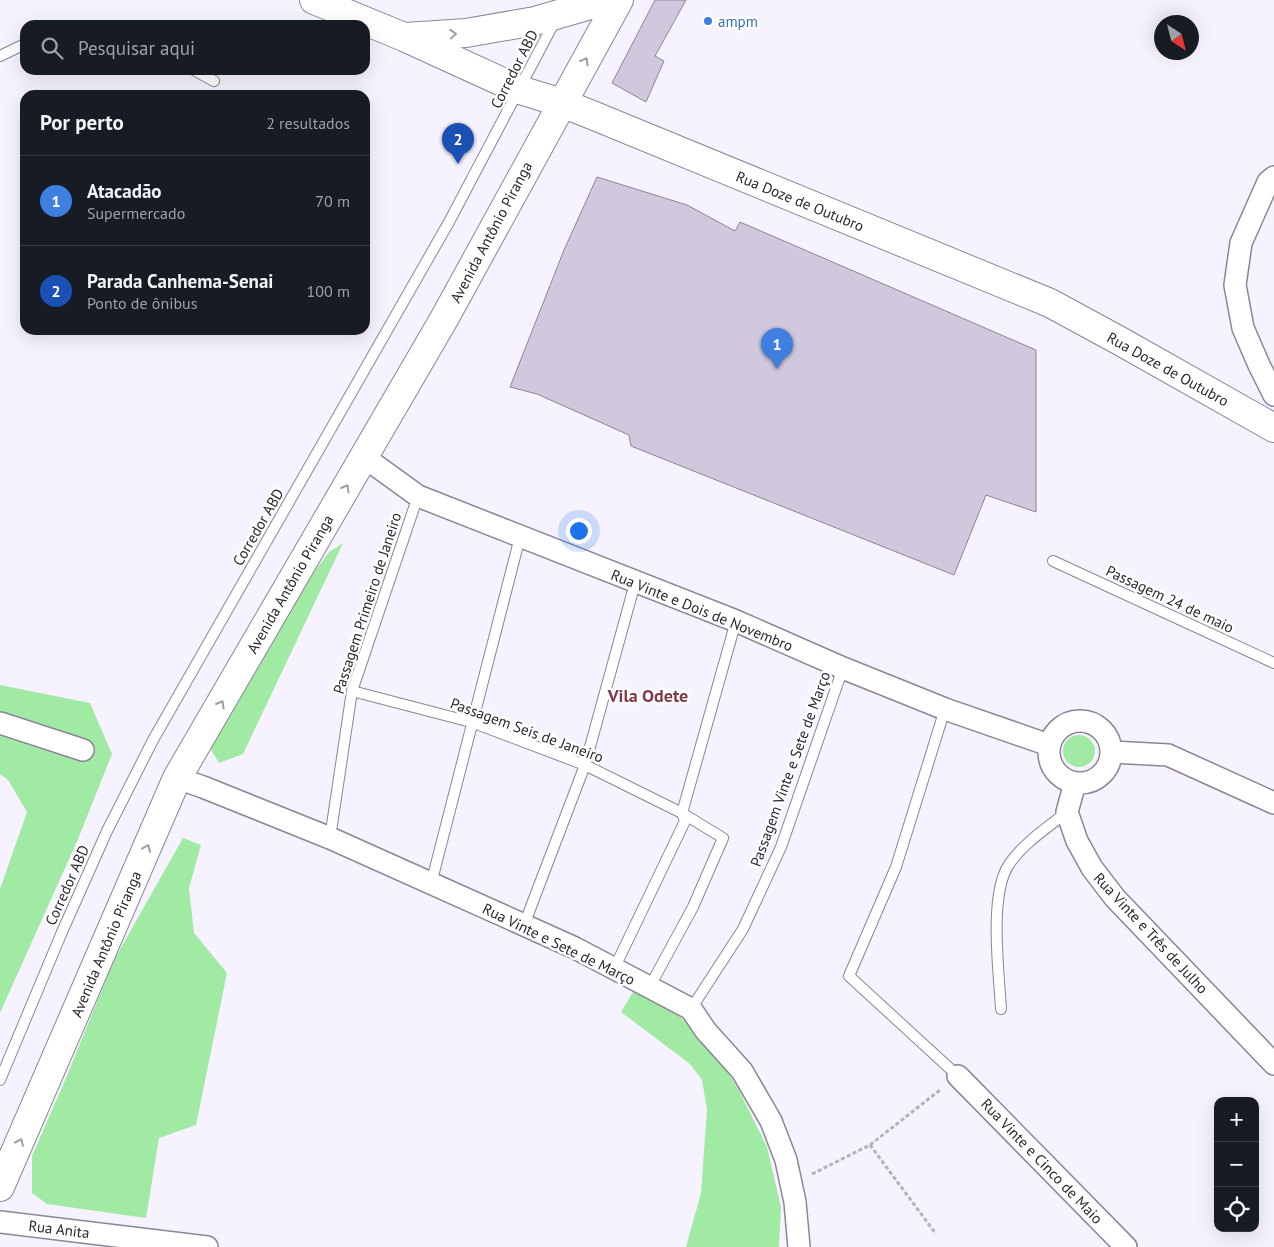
<!DOCTYPE html>
<html lang="pt">
<meta charset="utf-8">
<style>
body{margin:0;font-family:"PT Sans",sans-serif;background:#20242c;color:#f1f3f6}
.controls{position:absolute;right:15px;bottom:15px;display:grid;overflow:hidden;border-radius:10px;box-shadow:0 5px 20px #0002}
.controls button{width:45px;height:45px;display:grid;place-items:center;padding:0;border:0;border-bottom:1px solid #363941;background:#171b24;color:#f1f3f6;font:25px sans-serif}
.compass{position:absolute;left:1154px;top:15px;width:45px;height:45px;border-radius:50%;background:#171b24;box-shadow:0 5px 20px #0002;rotate:144deg}
.you{position:absolute;left:578px;top:530px;width:18px;height:18px;margin:-12px;border:4px solid #fff;border-radius:50%;background:#1a73e8;box-shadow:0 0 0 8px #1a73e833}
.badge{display:grid;place-items:center;width:32px;height:32px;border-radius:50%;background:#d93025;color:#fff;font-size:16px;font-weight:700}
.pin{position:absolute;translate:-50% -41px;filter:drop-shadow(0 1px 2px #0008)}
.pin::after{content:'';position:absolute;top:26px;width:18px;height:15px;background:inherit;clip-path:polygon(0 0,100% 0,50% 100%)}
.list{margin:0;padding:0;list-style:none}
h2{display:flex;justify-content:space-between;align-items:center;height:65px;margin:0;padding:0 20px;font-size:21px}
h2 small{font-size:16px;font-weight:400;color:#9ea1a6}
.list li{display:grid;grid-template-columns:32px 1fr auto;gap:15px;align-items:center;box-sizing:border-box;height:90px;padding:0 20px;border-top:1px solid #363941}
.list b{display:block;font-size:19px;white-space:nowrap}
.list p{margin:0;font-size:16px;white-space:nowrap;color:#9ea1a6}
.list em{font-size:16px;font-style:normal;color:#9ea1a6}
.icon{flex:none;width:28px;height:28px;fill:none;stroke:currentColor;stroke-width:2;stroke-linecap:round;stroke-linejoin:round}
.map{position:relative;flex:none;width:1274px;height:1247px;overflow:hidden}
.search{position:absolute;background:#171b24;box-shadow:0 5px 20px #0002;left:20px;top:20px;width:350px;height:55px;display:flex;align-items:center;gap:12px;box-sizing:border-box;padding:0 18px;border-radius:15px;color:#9ea1a6;font-size:19px}
.panel{position:absolute;background:#171b24;box-shadow:0 5px 20px #0002;left:20px;top:90px;width:350px;height:245px;border-radius:15px}
.map>svg:first-child{display:block}
</style>
<div class="map">
<svg width="1274" height="1247" viewBox="0 0 1274 1247">
<rect width="100%" height="100%" fill="#f7f2ff"/>
<g fill="#a0eaa3">
<path d="M343,543L243,754L219,763L211,750L218,733L285,610L329,552Z"/>
<path d="M0,685L90,703L112,754L78,839L0,1013V889L27,812L8,780L0,774Z"/>
<circle cx="1079" cy="751" r="16"/>
<path d="M183,838L201,845L189,888L194,933L227,973L196,1125L159,1138L146,1218L47,1204L32,1193V1156L66,1078L114,960Z"/>
<path d="M636,987L671,1008L713,1048L739,1090L767,1147L781,1207L779,1247H686L701,1193L707,1109L702,1080L690,1064L621,1012Z"/>
</g>
<g fill="#d0c8dd" stroke="#8c8497">
<path d="M655,0H686L655,56L664,61L646,102L612,83Z"/>
<path d="M597,177L687,205L735,231L740,222L1036,350V512L986,495L954,575L631,446L629,435L537,394L510,387L564,250Z"/>
</g>
<g fill="none" stroke-linecap="round" stroke-linejoin="round">
<defs>
<g id="lane">
<path d="M0,56L25,44"/>
<path d="M194,70L214,81"/>
<path d="M1053,561L1274,663"/>
<path d="M352,691L471,722L585,765L682,813L723,838L693,907L649,988"/>
<path d="M945,709L896,867L849,976L958,1076"/>
<path d="M330,838L352,691L418,496"/>
<path d="M431,884L520,537"/>
<path d="M524,925L585,765L635,583"/>
<path d="M614,969L685,821L682,813L736,621"/>
<path d="M691,1009L743,929L781,847L843,668"/>
<path d="M1001,1009C999,972 989,897 1008,866C1022,844 1047,828 1067,812"/>
<path d="M0,1080L62,932L107,831L153,740L449,222L556,19"/>
</g>
<g id="street">
<path d="M1274,177L1268,182L1241,243L1235,285L1243,328L1259,365L1274,395"/>
<path d="M364,457L418,496L736,621L843,668L945,709L1049,745"/>
<circle cx="1080" cy="752" r="31"/>
<path d="M0,723L83,750"/>
<path d="M1112,752L1168,755L1274,803"/>
<path d="M177,778L203,787L330,838L524,925L575,948L691,1009L706,1031L742,1071L771,1121L786,1160L795,1202L799,1247"/>
<path d="M1075,783L1067,812L1077,841L1092,868L1115,898L1274,1064"/>
<path d="M958,1076L1126,1247"/>
<path d="M0,1222L207,1247"/>
</g>
<g id="secondary">
<path d="M314,0L404,37L520,90L562,103L597,117L1050,303L1120,341L1274,428"/>
<path d="M406,37L466,33L535,21L607,0"/>
<path d="M0,1187L177,778L444,319L619,0"/>
</g>
</defs>
<use href="#lane" stroke="#8c8497" stroke-width="12"/>
<use href="#street" stroke="#8c8497" stroke-width="24"/>
<use href="#secondary" stroke="#8c8497" stroke-width="30"/>
<g stroke="#b5b1bc" stroke-width="3" stroke-dasharray="4 2.5" stroke-linecap="butt">
<path d="M870,1145L936,1234"/>
<path d="M812,1174L870,1145L940,1090"/>
</g>
<use href="#lane" stroke="#fff" stroke-width="10"/>
<use href="#street" stroke="#fff" stroke-width="21"/>
<use href="#secondary" stroke="#fff" stroke-width="28"/>
</g>
<defs><path id="oneway-chevron" d="M-2-3.5L2.5 0L-2 3.5" fill="none" stroke-width="1.6" stroke-linecap="round" stroke-linejoin="round" transform="scale(1.25)"/></defs>
<g stroke="#a09ea1">
<use href="#oneway-chevron" transform="translate(453 34) rotate(-4)"/>
<use href="#oneway-chevron" transform="translate(585 61) rotate(-61)"/>
<use href="#oneway-chevron" transform="translate(346 488) rotate(-60)"/>
<use href="#oneway-chevron" transform="translate(221 704) rotate(-60)"/>
<use href="#oneway-chevron" transform="translate(147 848) rotate(-67)"/>
<use href="#oneway-chevron" transform="translate(20 1142) rotate(-66)"/>
</g>
<circle fill="#3f7fe0" stroke="#fff" stroke-width="2" cx="708" cy="21" r="5"/>
<g text-anchor="middle" dominant-baseline="central" stroke-width="5" stroke-linejoin="round" paint-order="stroke">
<g font-size="15" fill="#366cbe" stroke="#fff" text-anchor="start">
<text x="718" y="21">ampm</text>
</g>
<g font-size="15" fill="#2b272f" stroke="#fff">
<text transform="translate(514 69) rotate(-63)">Corredor ABD</text>
<text transform="translate(800 201) rotate(22)">Rua Doze de Outubro</text>
<text transform="translate(491 232) rotate(-62)">Avenida Antônio Piranga</text>
<text transform="translate(1168 369) rotate(29)">Rua Doze de Outubro</text>
<text transform="translate(258 527) rotate(-60)">Corredor ABD</text>
<text transform="translate(290 584) rotate(-60)">Avenida Antônio Piranga</text>
<text transform="translate(1170 599) rotate(25)">Passagem 24 de maio</text>
<text transform="translate(367 603) rotate(-72)">Passagem Primeiro de Janeiro</text>
<text transform="translate(702 610) rotate(22)">Rua Vinte e Dois de Novembro</text>
<text transform="translate(527 730) rotate(20)">Passagem Seis de Janeiro</text>
<text transform="translate(790 769) rotate(-70)">Passagem Vinte e Sete de Março</text>
<text transform="translate(67 885) rotate(-66)">Corredor ABD</text>
<text transform="translate(1151 933) rotate(47)">Rua Vinte e Três de Julho</text>
<text transform="translate(106 944) rotate(-67)">Avenida Antônio Piranga</text>
<text transform="translate(559 944) rotate(26)">Rua Vinte e Sete de Março</text>
<text transform="translate(1042 1161) rotate(46)">Rua Vinte e Cinco de Maio</text>
<text transform="translate(59 1229) rotate(7)">Rua Anita</text>
</g>
<g font-size="18" font-weight="bold" fill="#813947" stroke="#fff">
<text x="648" y="695">Vila Odete</text>
</g>
</g>
</svg>
<div class="controls">
<button>+</button>
<button>−</button>
<button><svg class="icon" aria-label="locate" viewBox="0 0 24 24"><circle cx="12" cy="12" r="6"/><path d="M12 2v4M12 18v4M2 12h4M18 12h4"/></svg></button>
</div>
<svg class="compass" viewBox="-18 -18 36 36"><path d="M0-13l5 13h-10z" fill="#e53935"/><path d="M0 13l5-13h-10z" fill="#9ea1a6"/></svg>
<div class="you"></div>
<div class="pin badge" style="left:777px;top:369px;background:#3f7fe0">1</div>
<div class="pin badge" style="left:458px;top:164px;background:#1a4fb4">2</div>
<div class="search"><svg class="icon" aria-label="search" viewBox="0 0 24 24"><circle cx="10" cy="10" r="6"/><path d="M15 15l6 6"/></svg>Pesquisar aqui</div>
<section class="panel">
<h2>Por perto<small>2 resultados</small></h2>
<ul class="list">
<li><span class="badge" style="background:#3f7fe0">1</span><div><b>Atacadão</b><p>Supermercado</p></div><em>70 m</em></li>
<li><span class="badge" style="background:#1a4fb4">2</span><div><b>Parada Canhema-Senai</b><p>Ponto de ônibus</p></div><em>100 m</em></li>
</ul>
</section>
</div>
